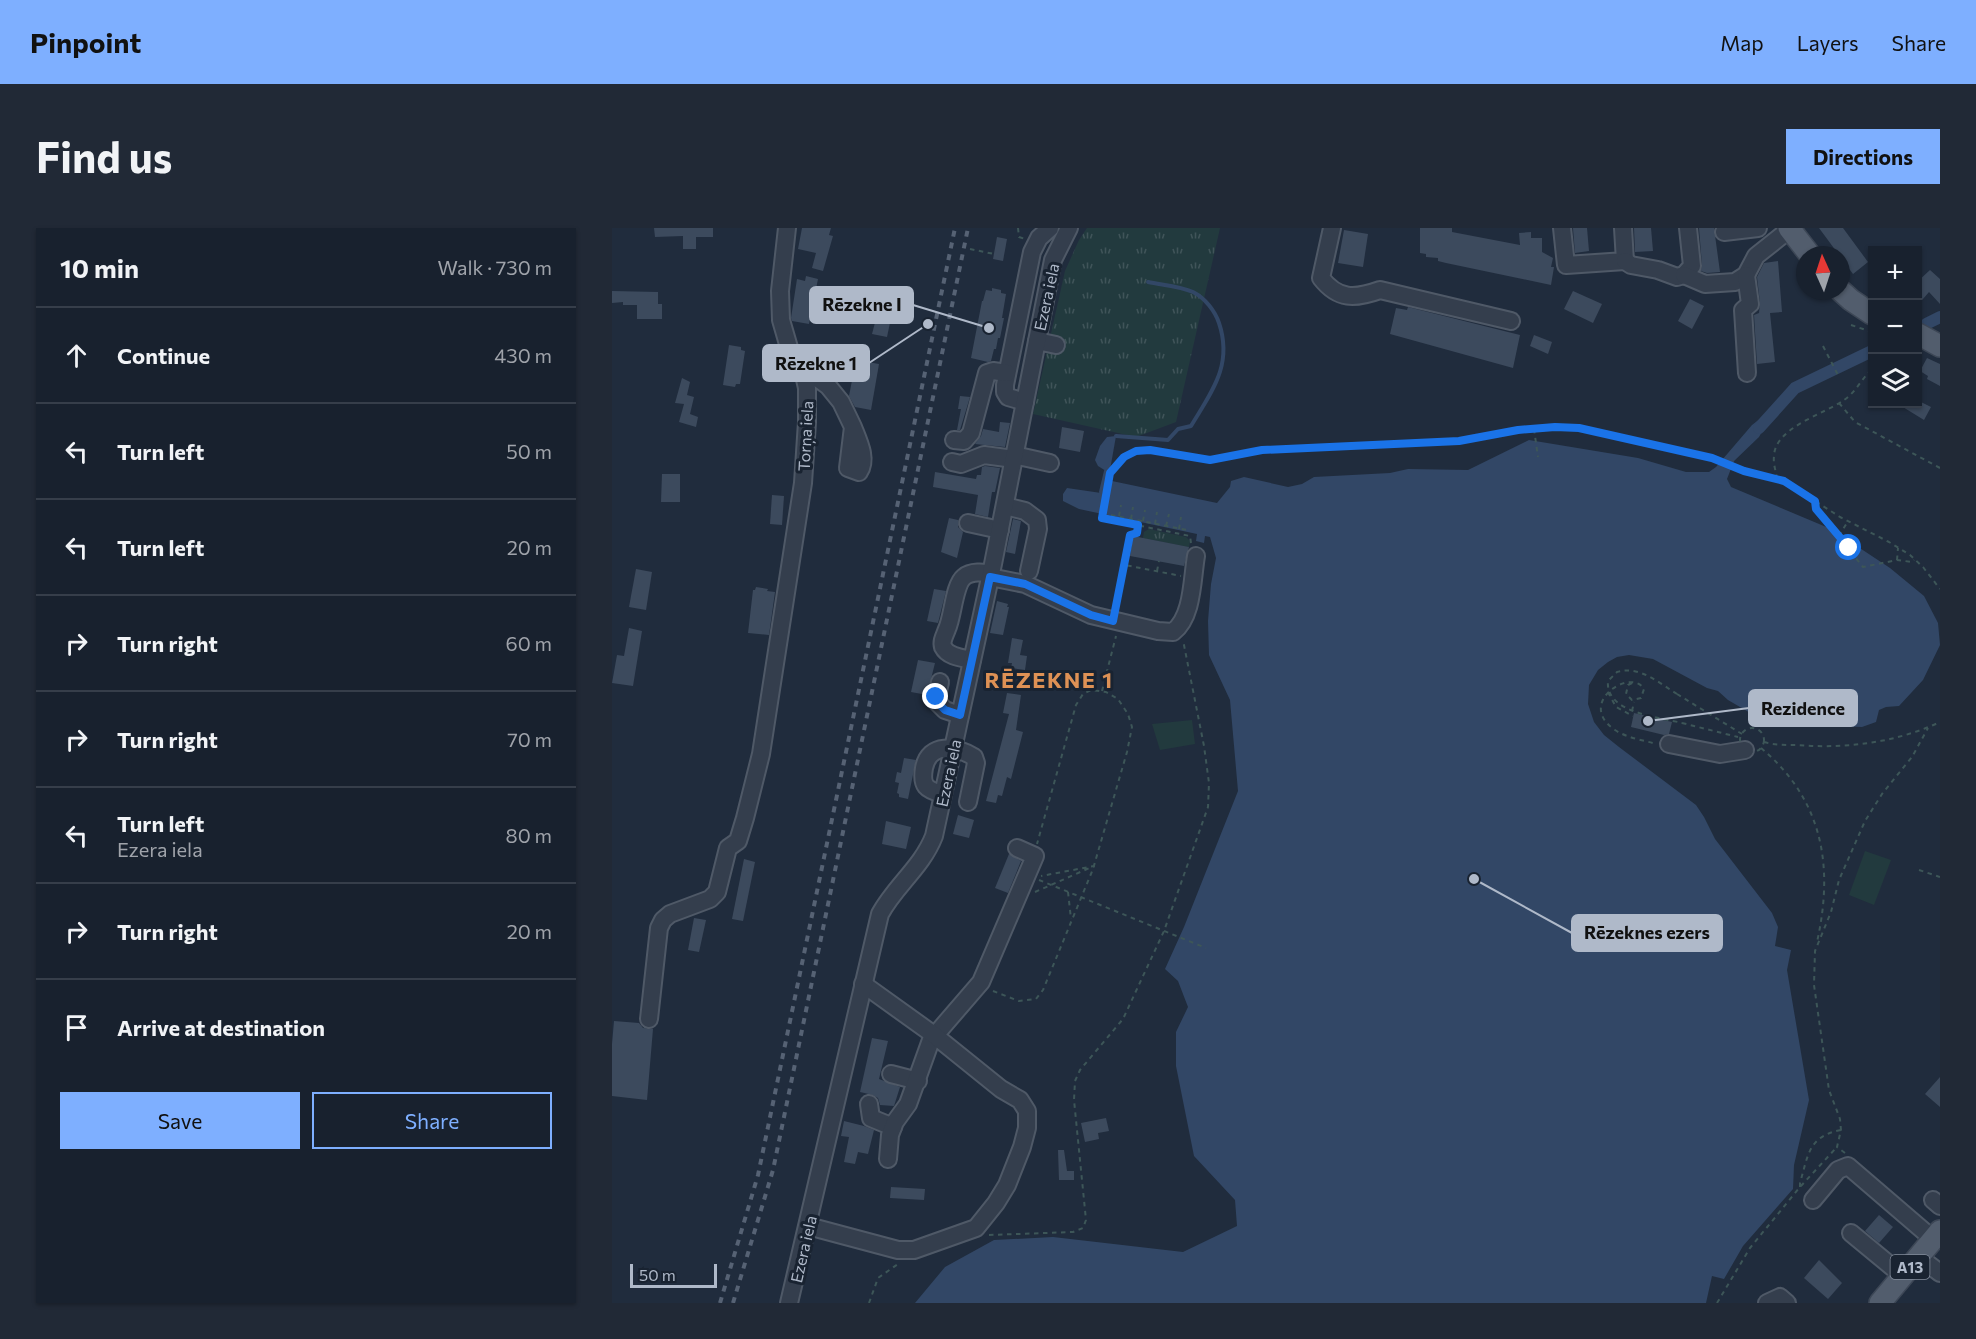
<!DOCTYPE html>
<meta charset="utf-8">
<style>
body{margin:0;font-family:Commissioner,sans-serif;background:#212936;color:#f1f3f6}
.controls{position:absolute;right:18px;top:18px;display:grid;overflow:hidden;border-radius:0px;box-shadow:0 2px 4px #0004}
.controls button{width:54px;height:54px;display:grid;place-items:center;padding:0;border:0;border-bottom:2px solid #363e4a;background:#18212e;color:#f1f3f6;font:30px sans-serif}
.compass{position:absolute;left:1184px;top:18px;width:54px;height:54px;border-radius:50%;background:#18212e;box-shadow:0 2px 4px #0004;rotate:357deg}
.scale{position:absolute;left:18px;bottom:15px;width:87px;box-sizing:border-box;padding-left:6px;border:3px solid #afb9c9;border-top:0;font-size:16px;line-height:21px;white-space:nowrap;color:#afb9c9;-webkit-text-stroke:4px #192331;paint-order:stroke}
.stop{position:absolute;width:18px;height:18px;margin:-14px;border:4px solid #1a73e8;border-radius:50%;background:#fff}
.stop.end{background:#1a73e8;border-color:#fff;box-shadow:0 2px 6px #0008}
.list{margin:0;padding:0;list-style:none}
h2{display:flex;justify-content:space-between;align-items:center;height:78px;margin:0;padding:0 24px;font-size:26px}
h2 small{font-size:20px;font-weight:400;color:#9fa3aa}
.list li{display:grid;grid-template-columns:39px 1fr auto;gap:18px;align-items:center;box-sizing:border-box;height:96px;padding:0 24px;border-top:2px solid #363e4a}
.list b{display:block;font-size:22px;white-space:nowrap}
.list p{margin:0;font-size:20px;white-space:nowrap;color:#9fa3aa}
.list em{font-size:20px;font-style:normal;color:#9fa3aa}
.actions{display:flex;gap:12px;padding:18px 24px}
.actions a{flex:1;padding:14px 0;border:2px solid #7eafff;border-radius:0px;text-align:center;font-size:21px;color:#7eafff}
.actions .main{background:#7eafff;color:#111}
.icon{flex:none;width:33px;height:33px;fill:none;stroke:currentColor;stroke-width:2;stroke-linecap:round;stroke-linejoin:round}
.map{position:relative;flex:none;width:1328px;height:1075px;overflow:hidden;border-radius:0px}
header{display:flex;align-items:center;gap:36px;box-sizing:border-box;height:84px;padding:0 30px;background:#7eafff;color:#111}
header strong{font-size:28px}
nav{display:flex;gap:33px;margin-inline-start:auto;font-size:21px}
.intro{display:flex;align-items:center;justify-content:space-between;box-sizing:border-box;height:144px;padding:0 36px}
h1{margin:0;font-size:42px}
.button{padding:15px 27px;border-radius:0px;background:#7eafff;color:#111;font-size:21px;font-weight:700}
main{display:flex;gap:36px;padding:0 36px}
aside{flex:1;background:#18212e;border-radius:0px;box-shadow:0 2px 4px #0004}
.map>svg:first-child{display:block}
</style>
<header>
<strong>Pinpoint</strong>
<nav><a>Map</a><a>Layers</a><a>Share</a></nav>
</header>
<div class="intro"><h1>Find us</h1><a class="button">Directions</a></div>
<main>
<aside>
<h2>10 min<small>Walk · 730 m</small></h2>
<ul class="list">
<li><svg class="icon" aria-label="ahead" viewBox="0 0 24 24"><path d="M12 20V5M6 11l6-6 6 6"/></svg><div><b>Continue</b></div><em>430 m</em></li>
<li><svg class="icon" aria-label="left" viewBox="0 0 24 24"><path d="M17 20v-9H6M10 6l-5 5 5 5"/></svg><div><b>Turn left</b></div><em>50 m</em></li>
<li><svg class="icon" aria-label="left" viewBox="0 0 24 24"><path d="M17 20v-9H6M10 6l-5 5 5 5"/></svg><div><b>Turn left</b></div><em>20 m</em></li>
<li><svg class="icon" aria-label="right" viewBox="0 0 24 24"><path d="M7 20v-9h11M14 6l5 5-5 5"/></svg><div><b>Turn right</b></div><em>60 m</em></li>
<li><svg class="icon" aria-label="right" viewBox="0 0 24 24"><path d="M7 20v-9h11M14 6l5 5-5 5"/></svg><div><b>Turn right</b></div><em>70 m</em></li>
<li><svg class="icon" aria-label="left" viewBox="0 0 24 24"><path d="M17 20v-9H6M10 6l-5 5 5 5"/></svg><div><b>Turn left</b><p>Ezera iela</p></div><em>80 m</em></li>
<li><svg class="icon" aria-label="right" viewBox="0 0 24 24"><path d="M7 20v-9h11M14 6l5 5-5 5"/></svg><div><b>Turn right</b></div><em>20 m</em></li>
<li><svg class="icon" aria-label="arrive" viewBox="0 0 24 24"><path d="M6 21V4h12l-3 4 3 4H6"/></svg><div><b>Arrive at destination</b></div></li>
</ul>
<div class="actions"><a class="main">Save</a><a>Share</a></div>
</aside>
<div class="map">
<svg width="1328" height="1075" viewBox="0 0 1328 1075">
<defs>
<pattern id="grass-tufts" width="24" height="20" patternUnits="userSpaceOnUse" patternTransform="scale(1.5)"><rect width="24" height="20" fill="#223a3e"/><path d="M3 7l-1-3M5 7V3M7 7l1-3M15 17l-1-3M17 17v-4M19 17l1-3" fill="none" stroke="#405459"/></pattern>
</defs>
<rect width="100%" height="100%" fill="#202c3d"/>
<g fill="url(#grass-tufts)">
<path d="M475,0H608L564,194L524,209L421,186L453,43L467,12Z"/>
<path d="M537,301L574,309L578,313L577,319L531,310L532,304Z"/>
</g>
<g fill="#223a3e">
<path d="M580,492L583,516L548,522L540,496Z"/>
<path d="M1253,623L1279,632L1262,677L1237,667Z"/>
</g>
<g fill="#324766">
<path d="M1153,187L1158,190L1147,209L1122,233L1115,251L1119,259L1219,301L1278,340L1312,368L1326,395L1328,417L1311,452L1287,478L1274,479L1267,482L1264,494L1250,499L1193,497L1140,486L1116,472L1106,463L1095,460L1041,431L1017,427L1005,429L996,434L986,442L977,457L976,476L982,494L992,507L1007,519L1084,577L1092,589L1103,611L1160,685L1166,699L1163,718L1179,722L1175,742L1197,872L1182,937L1181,961L1131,1018L1112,1051L1100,1048L1094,1075H303L333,1039L382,1012L441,1009L571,1024L625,998L623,972L582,928L564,838V804L576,779L566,753L553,741L572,699L626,563L618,472L597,427L596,393L599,356L604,330L598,309L593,308L592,315L584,313L585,306L467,281L451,273V266L455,260L496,266L500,253L605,275L618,259L619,253L632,249L676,259L690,256L702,249L778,245L796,241L856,242L917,212L1026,230L1074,244H1097L1104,239L1140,197Z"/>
<path d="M504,208L498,242L494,243L486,238L483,232L488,218L495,209Z"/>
</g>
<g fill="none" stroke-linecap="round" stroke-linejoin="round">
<g stroke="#324766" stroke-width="4">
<path d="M504,208L556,212L566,201L579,198C600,163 621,137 607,95C603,83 593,70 581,64C568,58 550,57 536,54"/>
<path d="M489,264L494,243"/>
</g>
<g stroke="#324766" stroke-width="12">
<path d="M1314,96L1328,89"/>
<path d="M1147,200L1183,160L1260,123"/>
</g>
</g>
<g fill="#3c4a5d">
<path d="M42,0H101V9H84V21H71V8L43,9Z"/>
<path d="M190,0H219L217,7L221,8L211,43L200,40L204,25L186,21Z"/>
<path d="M808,0H840V4L908,17L907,5L919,4V10H930V24L941,30L939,39H942L939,57L834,35L826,33V30L814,29V26L808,25Z"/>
<path d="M961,0H975L977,23L963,25Z"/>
<path d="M1022,0H1039L1041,23L1023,24Z"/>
<path d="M1087,0H1102L1108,44L1095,45L1089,43L1090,37Z"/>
<path d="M1207,0H1231L1256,34L1241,46L1229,30V27H1227Z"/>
<path d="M732,2L756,6L751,39L726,35Z"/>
<path d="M385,9L395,11L391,33L381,31Z"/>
<path d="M1166,33L1170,84L1158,85L1163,134L1145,136L1142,87L1147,85L1148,75L1145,49L1152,35Z"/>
<path d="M1318,42L1328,51V76L1317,64L1305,78V54Z"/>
<path d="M194,48L206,51L197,96L180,93L179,90L185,51L193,53Z"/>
<path d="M380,60L389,62V65L394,66L390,90H392L388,110H386L384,121H382L379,133L376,134L359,130L370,73H371L374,62L380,63Z"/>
<path d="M0,63L46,64V76H50V91H25V77H11V74L0,75Z"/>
<path d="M961,63L990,76L981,95L952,81Z"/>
<path d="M1078,71L1092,78L1080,101L1066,93Z"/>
<path d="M796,79L908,107L901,140L778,106L784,80L795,82Z"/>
<path d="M265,87L279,90L275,109L260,106Z"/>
<path d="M922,107L940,114L936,126L918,118Z"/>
<path d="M117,117L129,119V122L133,123L128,156H124L123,159L111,157Z"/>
<path d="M1315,130L1328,136V158L1315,151L1316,148L1308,143Z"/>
<path d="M244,132L267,136L259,182L243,179L237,168Z"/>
<path d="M70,150L78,154L75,167L82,169L78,186L86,189L84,199L67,194L72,176L63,175Z"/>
<path d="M348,168L358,169L348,202H345L349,181H346Z"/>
<path d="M1305,172L1319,179L1312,192L1286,176H1305Z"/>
<path d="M388,194L398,195L393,219L363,216L369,208L371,201L387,204Z"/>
<path d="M450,199L472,203L468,224L447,220Z"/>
<path d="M373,238L388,240L383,264H380L376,289L363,286L366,267L321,259L323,244L364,251L365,247H369L370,239Z"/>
<path d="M50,246H68V274H49Z"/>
<path d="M160,267L172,268L170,297L158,296Z"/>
<path d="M337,290L346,292V299L351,304L345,330L329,324Z"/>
<path d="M401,291L409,293L403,326L394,324Z"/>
<path d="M521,308L577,319L572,338L518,328Z"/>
<path d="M24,341L40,344L34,382L17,379Z"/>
<path d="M144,359L156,361L155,363L163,364L157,407L136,405L141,362H143Z"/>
<path d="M322,361L334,363L326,395L315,393Z"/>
<path d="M385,373L396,376L395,379H397L391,407L378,405Z"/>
<path d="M17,400L30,403L21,458L0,455L5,427L12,428Z"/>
<path d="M400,410L411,412L408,427L415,428L413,442L399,440L400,435H396Z"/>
<path d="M306,432L323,435L315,467L299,464Z"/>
<path d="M395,465L409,467L404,502L411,504L399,551L395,549L390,568L386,567L384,575L374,573L397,486L391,485Z"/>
<path d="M1022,485L1060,494L1057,506L1052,507L1019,499Z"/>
<path d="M292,530L304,532L296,571L287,569V566L285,565L287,555L283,554L285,544L289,545Z"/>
<path d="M346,587L362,592L357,610L341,606Z"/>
<path d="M274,593L299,599L294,621L270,616Z"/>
<path d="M397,626L409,633L396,665L383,660Z"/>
<path d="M132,631L143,634L131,693L120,691Z"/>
<path d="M82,690L94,692L87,724L76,722Z"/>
<path d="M2,793L27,795L31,800L41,801L35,872L0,868V816Z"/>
<path d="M260,810L276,813L267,851L288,859L282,878L268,877L266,870L261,867L248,864Z"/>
<path d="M1328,849V879L1313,866Z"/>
<path d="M494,890L497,903L486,905L487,911L473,914L469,895Z"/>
<path d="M232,893L252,898L262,902L256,926L246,924L243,936L232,934L237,909L229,908Z"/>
<path d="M446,922H452L455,943H462V952H447Z"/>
<path d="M279,959L313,961L312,972L278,970Z"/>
<path d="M1267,987L1281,999L1267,1015L1253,1003Z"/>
<path d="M1207,1032L1230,1055L1216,1071L1192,1050Z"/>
</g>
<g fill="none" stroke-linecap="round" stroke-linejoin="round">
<defs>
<g id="minor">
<path d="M720,0L709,50C726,72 743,71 768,62L899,93"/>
<path d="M950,0L954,37L1013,33L1011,0"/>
<path d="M1112,4L1146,0"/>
<path d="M1013,33L1019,37L1046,42L1065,49L1072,47L1080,38L1076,0"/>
<path d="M1072,47L1093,56L1123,54L1134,47L1144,28L1178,1"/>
<path d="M1134,47L1138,76L1131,82L1135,145"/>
<path d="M425,113L444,117"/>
<path d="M192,147L205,150L216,158L229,174L241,199L236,240L247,244C256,231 246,212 241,199"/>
<path d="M413,174L396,169L393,164V157L420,24L427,10L438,0"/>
<path d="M342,212L352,213L359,205L375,145L381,143L395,145"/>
<path d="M402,227L438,235"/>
<path d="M340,234L349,236L372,227L402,231"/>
<path d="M393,278L413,283L425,292L426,301L417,343"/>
<path d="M356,295L388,302"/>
<path d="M378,349L413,356L479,387L546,403L561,404C581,389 580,351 584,328"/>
<path d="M360,432C351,430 336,429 331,419C329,413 333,407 335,401C341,388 342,357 352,349C359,343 372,344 379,346"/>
<path d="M328,454L324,473L333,482L348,487"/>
<path d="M1057,516L1108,526L1133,522"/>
<path d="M331,566C314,562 309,558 312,540C317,514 344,518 362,529L364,535L356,574"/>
<path d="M37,791L47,700L51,692L58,686L98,671L105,664L116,620L126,613L133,590L149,526L191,255L195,194V160L192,147L180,130L169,92L168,63L175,0"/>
<path d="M279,846L306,853"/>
<path d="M257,876L259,890L281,899"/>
<path d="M276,931L278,907L283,894L296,876L319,812L369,754L423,628L405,620"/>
<path d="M1201,972L1226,942L1236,938L1321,1011"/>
<path d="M1321,972L1328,978"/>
<path d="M196,998L286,1022H302L364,1000L384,975L395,957L410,919L415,900V883L408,872L389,861L322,807L251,756"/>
<path d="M1239,1005L1291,1048"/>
<path d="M1307,1029L1328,1045"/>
<path d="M177,1075L268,686C283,658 310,639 322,608L381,336L441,32L457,0"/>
<path d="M1155,1075L1168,1069L1175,1075"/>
</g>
<g id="major">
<path d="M1177,0L1198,27"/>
<path d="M1229,63L1239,72L1260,86"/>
<path d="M1306,106L1328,118"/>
<path d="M1268,1075L1328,1003"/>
</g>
</defs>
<use href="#minor" stroke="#4f5967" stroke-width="20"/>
<use href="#major" stroke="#3d4756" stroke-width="24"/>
<g stroke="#3d5658" stroke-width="2" stroke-dasharray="4.5 4.5" stroke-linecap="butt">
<path d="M406,0L407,9L413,11"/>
<path d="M358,21L382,26"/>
<path d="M1239,97L1260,104"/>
<path d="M1211,118L1227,149"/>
<path d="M1227,175L1243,194L1328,240"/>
<path d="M922,201L926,229"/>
<path d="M1165,251C1164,243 1161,236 1162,228C1163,199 1213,186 1232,172C1244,164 1250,150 1260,141"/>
<path d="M1203,273L1204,281L1251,339L1285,332L1300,334L1302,332"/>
<path d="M499,287L575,302"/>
<path d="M507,288L509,277"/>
<path d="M519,291L521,279"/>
<path d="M531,293L533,282"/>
<path d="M543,296L545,284"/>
<path d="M554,298L557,286"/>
<path d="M567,301L569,289"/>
<path d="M1227,308L1236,293"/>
<path d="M579,315L578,308L490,290L499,245L512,229L524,223L538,222L598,232L650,222L807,216L847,213L906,203L943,199L967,200L1100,230L1132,243L1172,253L1228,289L1277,314L1298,327L1311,339L1328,361"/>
<path d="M1285,332L1286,320"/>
<path d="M513,337L518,307L525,305L526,297"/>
<path d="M545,343L547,333"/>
<path d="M505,379L513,337L569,348"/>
<path d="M1020,455L1016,457L1014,466L1020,472L1029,470L1032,461C1019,439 963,475 1003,502C1015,510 1031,512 1044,516"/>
<path d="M490,463L504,408"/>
<path d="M996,464L1004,479L1021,488"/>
<path d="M1065,466L1130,506"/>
<path d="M1020,483L1022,474"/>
<path d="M1070,495L1126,509"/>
<circle cx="1140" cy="512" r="12"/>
<path d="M1152,514C1162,517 1173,517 1184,517C1233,521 1283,515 1328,494"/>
<path d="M1149,520C1211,572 1222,638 1205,714"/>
<path d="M1307,642L1328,649"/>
<path d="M427,652L594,720"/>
<path d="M423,664L482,638L429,648"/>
<path d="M456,664L459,691"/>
<path d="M381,763L407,773L424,771L431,762L481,641L515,524L520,499L516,486L506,471L494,464L479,462L471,466L464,477L425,616"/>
<path d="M1233,925L1225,919L1229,902L1228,891L1217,862L1202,757L1203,723L1219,684L1227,652L1253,593L1270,566L1300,529L1316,500"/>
<path d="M1188,959V955C1196,928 1196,908 1229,902"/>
<path d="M377,1007L461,1004L471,1000L474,992L462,872L463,853L468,842L511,791L552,703L596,579L597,555L592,518L571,412"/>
<path d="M257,1075L266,1050L286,1036"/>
<path d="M1105,1075L1138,1020L1188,959L1225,919"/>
</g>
<use href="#minor" stroke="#343e4d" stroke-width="16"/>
<use href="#major" stroke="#525d6d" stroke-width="21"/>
<g stroke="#566274" stroke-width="4" stroke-dasharray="6 6" stroke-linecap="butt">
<path d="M108,1075L146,947L343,0"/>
<path d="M121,1075L161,942L356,0"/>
</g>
<path stroke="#3d5658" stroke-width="2" stroke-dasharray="4.5 4.5" stroke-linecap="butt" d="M1065,466C1047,455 1027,437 1005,444L996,453C993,485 1047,489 1070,495"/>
</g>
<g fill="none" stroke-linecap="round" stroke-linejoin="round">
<path stroke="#1a73e8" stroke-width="8" d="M324,469V473L333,482L348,487L378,349L413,356L479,387L501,393L518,307L525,305L526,297L490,290L498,245L512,229L524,223L538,222L598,232L650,222L847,213L906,202L943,199L967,200L1100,230L1132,243L1172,253L1203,273L1204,281L1237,320"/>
</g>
<g text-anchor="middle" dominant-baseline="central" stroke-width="6" stroke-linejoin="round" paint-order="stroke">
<rect fill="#192331" stroke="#828c9b" stroke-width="1.5" x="1278.5" y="1027" width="39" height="24" rx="4.5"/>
<g font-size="15" font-weight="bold" fill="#afb9c9">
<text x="1298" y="1039">A13</text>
</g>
<g font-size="16" fill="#afb9c9" stroke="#192331">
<text transform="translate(434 69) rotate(-78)">Ezera iela</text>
<text transform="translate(193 208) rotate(-87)">Torņa iela</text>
<text transform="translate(336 545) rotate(-78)">Ezera iela</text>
<text transform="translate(191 1021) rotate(-77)">Ezera iela</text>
</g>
<g font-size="22" font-weight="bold" letter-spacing="1.5" fill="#de9155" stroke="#192331">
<text x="437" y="451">RĒZEKNE 1</text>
</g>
</g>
<path fill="none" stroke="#afb9c9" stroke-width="2" d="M377 100L301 77M316 96L257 135M1036 493L1137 480M862 651L960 705"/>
<g fill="#afb9c9" stroke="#192331" stroke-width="2">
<circle cx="377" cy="100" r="6"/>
<circle cx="316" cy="96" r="6"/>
<circle cx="1036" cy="493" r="6"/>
<circle cx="862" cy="651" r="6"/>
</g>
<g fill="#afb9c9" stroke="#afb9c9" stroke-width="2">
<rect x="198" y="59" width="103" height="36" rx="6"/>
<rect x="151" y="117" width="106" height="36" rx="6"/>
<rect x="1137" y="462" width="108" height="36" rx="6"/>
<rect x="960" y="687" width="150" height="36" rx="6"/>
</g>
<g font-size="18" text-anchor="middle" font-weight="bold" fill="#111">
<text x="250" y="83">Rēzekne I</text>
<text x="204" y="142">Rēzekne 1</text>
<text x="1191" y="487">Rezidence</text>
<text x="1035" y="711">Rēzeknes ezers</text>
</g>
</svg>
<div class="controls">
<button>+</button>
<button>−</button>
<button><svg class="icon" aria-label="layers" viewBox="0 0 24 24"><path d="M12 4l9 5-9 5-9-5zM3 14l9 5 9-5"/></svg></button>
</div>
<svg class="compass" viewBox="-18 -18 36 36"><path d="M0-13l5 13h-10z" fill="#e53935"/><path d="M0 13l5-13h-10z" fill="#9fa3aa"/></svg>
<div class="scale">50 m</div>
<div class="stop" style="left:1237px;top:320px"></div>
<div class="stop end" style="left:324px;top:469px"></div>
</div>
</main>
